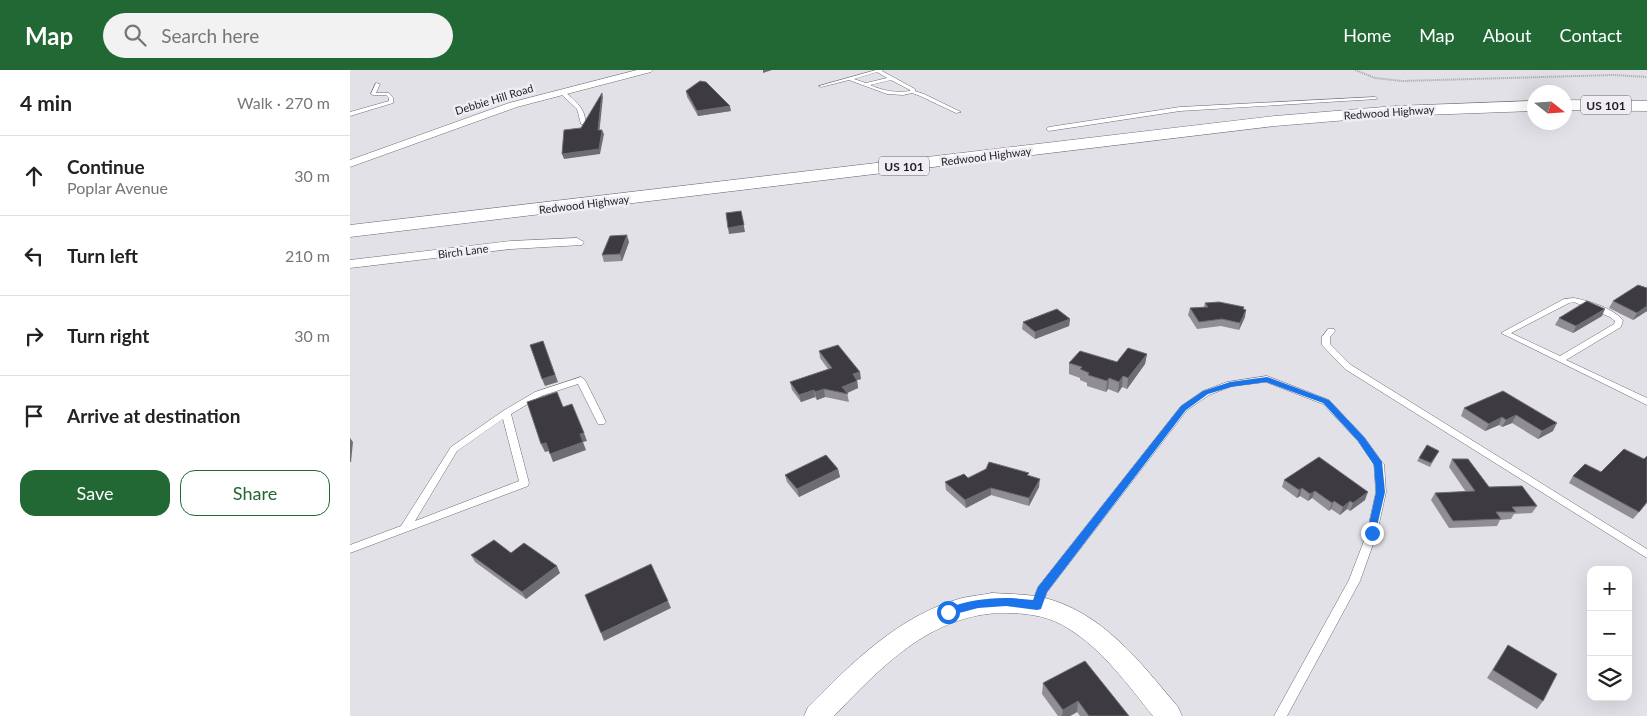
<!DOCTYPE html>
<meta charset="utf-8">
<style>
body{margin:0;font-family:Lato,sans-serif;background:#f2f2f2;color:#222}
.controls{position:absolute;right:15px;bottom:15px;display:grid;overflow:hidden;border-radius:10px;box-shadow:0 5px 20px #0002}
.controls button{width:45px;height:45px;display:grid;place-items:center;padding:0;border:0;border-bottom:1px solid #e0e0e0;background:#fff;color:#222;font:25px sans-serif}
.compass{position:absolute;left:1177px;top:15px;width:45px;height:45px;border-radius:50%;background:#fff;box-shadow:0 5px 20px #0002;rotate:107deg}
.stop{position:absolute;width:15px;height:15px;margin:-11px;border:4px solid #1a73e8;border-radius:50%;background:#fff}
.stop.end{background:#1a73e8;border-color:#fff;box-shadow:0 1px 5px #0008}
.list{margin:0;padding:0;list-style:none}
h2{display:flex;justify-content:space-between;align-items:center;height:65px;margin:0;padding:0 20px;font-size:21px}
h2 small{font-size:16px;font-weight:400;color:#767676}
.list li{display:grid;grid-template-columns:32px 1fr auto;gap:15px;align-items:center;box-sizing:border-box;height:80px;padding:0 20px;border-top:1px solid #e0e0e0}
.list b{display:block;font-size:19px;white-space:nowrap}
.list p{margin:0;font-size:16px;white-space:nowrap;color:#767676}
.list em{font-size:16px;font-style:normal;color:#767676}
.actions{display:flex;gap:10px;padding:15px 20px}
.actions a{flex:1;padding:11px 0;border:1px solid #216834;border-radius:15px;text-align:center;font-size:18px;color:#216834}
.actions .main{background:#216834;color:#fff}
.icon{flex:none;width:28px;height:28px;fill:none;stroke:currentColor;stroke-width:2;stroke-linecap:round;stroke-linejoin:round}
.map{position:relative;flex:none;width:1297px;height:646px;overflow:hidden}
header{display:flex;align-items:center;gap:30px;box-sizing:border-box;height:70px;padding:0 25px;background:#216834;color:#fff}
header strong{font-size:24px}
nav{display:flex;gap:28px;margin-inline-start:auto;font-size:18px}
.search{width:350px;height:45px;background:#f2f2f2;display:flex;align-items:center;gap:12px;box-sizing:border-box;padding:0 18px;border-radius:28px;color:#767676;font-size:19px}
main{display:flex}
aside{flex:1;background:#fff}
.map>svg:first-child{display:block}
</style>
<header>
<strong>Map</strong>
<div class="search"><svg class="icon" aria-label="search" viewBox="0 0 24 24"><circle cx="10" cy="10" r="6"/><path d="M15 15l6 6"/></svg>Search here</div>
<nav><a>Home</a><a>Map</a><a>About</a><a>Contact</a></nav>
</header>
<main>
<aside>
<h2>4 min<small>Walk · 270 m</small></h2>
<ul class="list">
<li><svg class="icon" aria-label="ahead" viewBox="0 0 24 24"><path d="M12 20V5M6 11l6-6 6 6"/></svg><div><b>Continue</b><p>Poplar Avenue</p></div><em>30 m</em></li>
<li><svg class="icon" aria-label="left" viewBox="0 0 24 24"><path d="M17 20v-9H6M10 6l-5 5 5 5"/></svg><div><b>Turn left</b></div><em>210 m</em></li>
<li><svg class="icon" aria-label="right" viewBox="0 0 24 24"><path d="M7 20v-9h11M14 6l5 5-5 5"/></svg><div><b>Turn right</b></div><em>30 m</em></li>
<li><svg class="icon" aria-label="arrive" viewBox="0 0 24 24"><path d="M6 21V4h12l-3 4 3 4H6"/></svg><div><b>Arrive at destination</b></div></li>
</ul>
<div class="actions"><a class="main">Save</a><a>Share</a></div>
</aside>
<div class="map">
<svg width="1297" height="646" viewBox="0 0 1297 646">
<rect width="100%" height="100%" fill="#e2e1e7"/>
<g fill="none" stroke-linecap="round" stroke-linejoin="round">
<defs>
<g id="service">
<path d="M526,0H533L532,1L565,19V21L574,24L611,42L606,43L570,26L562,23L553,25L537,24L499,10L471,17L469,16ZM527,2L537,8L516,13L504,9ZM541,10L560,20V21C546,23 533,21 520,15Z"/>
<path d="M26,13L30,14L26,23H39L43,28V33L0,46V42L39,31V28L36,25H23L21,24Z"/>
<path d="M210,21H214C224,30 237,39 235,54H231L227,39L210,23Z"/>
<path d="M1025,27L1027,28V29L830,41L699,61L696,59L699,57L830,37Z"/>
<path d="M1224,228C1240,231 1262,238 1273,250L1271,257L1216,290L1297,328V335L1151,263L1214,229ZM1224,232L1260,247L1265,251L1264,254L1210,286L1161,263L1219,233Z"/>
<path d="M978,259H984L985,261L980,267V274L1001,295L1297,479V488L995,299L972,275V267Z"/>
<path d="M917,306L979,330L1014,367L1032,392L1034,394L1036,422L1027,463L1010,511L937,646H924L999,510L1017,463L1026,422L1024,394L1008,371L973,334L916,312L882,316L859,325L837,340L697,522L691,538L687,540L683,538L681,535L688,517L831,336L853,321L877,312Z"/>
<path d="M231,307L235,310L256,352L254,354H248L228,314L191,326L161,344L179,413L178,416L0,483V475L51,456L101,377L153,341L185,322ZM153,349L169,411L65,451L107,381Z"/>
</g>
<g id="minor">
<path d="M287,0H303L301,2L167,37L0,97V90L159,33Z"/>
<path d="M227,168L234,172L232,175L161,179L0,198V190L161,171Z"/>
<path d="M642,523C658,524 675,524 691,527C752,541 790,592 828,637L832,646H803C778,615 753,580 719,559C701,547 682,544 662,543C585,540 534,594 484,646H454L458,637C502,593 549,545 612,528C621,526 632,525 642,523Z"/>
</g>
<g id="motorway">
<path d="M1214,30L1297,31V41L1214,40Z"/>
<path d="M1184,31V41L1046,46L925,56L0,167V155L925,46L1046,36Z"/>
</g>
</defs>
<use href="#service" stroke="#6d6c72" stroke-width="1"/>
<use href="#minor" stroke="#6d6c72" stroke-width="1"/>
<use href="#motorway" stroke="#6d6c72" stroke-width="1"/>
<path stroke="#a5a4a9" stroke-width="2" stroke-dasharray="1 1" stroke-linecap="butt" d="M1005,0L1025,8L1052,11L1263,5L1297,7"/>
<use href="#service" fill="#fff" fill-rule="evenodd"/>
<use href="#minor" fill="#fff" fill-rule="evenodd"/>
<use href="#motorway" fill="#fff" fill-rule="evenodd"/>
</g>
<g fill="#908e94">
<path d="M336,21L381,41L348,46L337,27Z"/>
<path d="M279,172L272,191L254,192L252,185Z"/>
<path d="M1263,231L1297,241L1283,250L1259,238Z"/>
<path d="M855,233L894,239L895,247L889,260L871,256L847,259L838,245L840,238L854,237Z"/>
<path d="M1252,246L1223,263L1205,255L1209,248Z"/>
<path d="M720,249L719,256L685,269L672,259L673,252Z"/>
<path d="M469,281L511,309L507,310L508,318L497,323L499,332L475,327L467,330L465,327L451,332L442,320L440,312L478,299L470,288Z"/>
<path d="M797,284L795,294L777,319L772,317L768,323L758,319L756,322L737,316V313L730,310V308L719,304V293L767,292Z"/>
<path d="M1153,321L1203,361L1188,369L1162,353L1152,357L1149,355L1135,361L1111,346L1114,338Z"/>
<path d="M1089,381L1080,397L1067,391L1069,388Z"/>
<path d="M1297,386V433L1283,449L1219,413L1223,406L1251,402L1294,389Z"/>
<path d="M1102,389L1139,417L1187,436L1182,443L1164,444L1161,449L1150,450L1147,456L1099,458L1081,430L1085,423L1116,422L1099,397Z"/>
<path d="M488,399L490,407L449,427L437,412L435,405Z"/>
<path d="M678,406L689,417L679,436L641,425L616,438L596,420L595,412L618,408Z"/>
<path d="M934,410L1015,430L1000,441L997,439L990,445L981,439L979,441L962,428L958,431L950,426L947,428L932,417Z"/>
<path d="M121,485L210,503L176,529L125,492Z"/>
<path d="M1153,583L1193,631L1187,639L1137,608Z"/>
<path d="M693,613L779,646H730L727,642L720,646H708L692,624Z"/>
</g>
<g fill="#6e6d73">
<path d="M413,0H422L413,3Z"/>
<path d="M252,23L253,27L249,65L248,60Z"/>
<path d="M380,36L381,41L348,46L347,41Z"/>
<path d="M252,60L254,64L250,84L214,89L212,84Z"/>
<path d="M391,141L395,162L379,164L378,158Z"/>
<path d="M277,165L279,172L272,191L270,184Z"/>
<path d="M1297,236V241L1283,250L1287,243Z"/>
<path d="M1255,239L1252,246L1223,263L1226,256Z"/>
<path d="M896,240L895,247L889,260L890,253Z"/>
<path d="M720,249L719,256L685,269V262Z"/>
<path d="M193,271L208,312L195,316L192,309Z"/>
<path d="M797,284L795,294L777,319L778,308Z"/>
<path d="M510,302L511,309L504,311L503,304Z"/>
<path d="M773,306L772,317L768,323L769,312Z"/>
<path d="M759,308L758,319L756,322L757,311Z"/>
<path d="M507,311L508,318L495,324L492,317Z"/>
<path d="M474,319L475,327L467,330L465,322Z"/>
<path d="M464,320L465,327L451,332L449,325Z"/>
<path d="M1166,345L1162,353L1152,357L1156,350Z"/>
<path d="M1152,347L1149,355L1135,361L1139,354Z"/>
<path d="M1207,353L1203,361L1188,369L1192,361Z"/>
<path d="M234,363L237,371L233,372L236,380L203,392L200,384L230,364Z"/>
<path d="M0,368L3,372L1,392H0Z"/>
<path d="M196,373L199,381L195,382L191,374Z"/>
<path d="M488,399L490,407L449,427L447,419Z"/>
<path d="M690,409L689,417L679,436V428Z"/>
<path d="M641,418V425L616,438L615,430Z"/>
<path d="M952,418L950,426L947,428L949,420Z"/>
<path d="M965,421L962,428L958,431L960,424Z"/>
<path d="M1018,422L1015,430L1000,441L1003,433Z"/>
<path d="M984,431L981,439L979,441L982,433Z"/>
<path d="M1000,431L997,439L990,445L993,437Z"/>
<path d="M207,496L210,503L176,529L172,522Z"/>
<path d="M318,531L321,538L254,571L251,563Z"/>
<path d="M728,631L727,642L720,646H712L713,640Z"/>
</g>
<g fill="#3d3b41" stroke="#6e6d73">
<path d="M350,11L356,12L380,36L347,41L336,21Z"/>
<path d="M252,23L248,60H252L249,79L212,84L214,60L231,58Z"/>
<path d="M391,141L394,155L378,158L376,143Z"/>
<path d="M277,165L270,184L252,185L260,166Z"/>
<path d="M1288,215L1297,218V236L1287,243L1263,231Z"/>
<path d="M1237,231L1255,239L1226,256L1209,248Z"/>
<path d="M869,232L894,237L893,239L896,240L890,253L872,249L849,252L840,238L858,237L855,233Z"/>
<path d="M707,239L720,249L685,262L673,252Z"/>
<path d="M193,271L205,305L192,309L180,275Z"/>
<path d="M488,275L510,302L503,304L507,311L492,317L498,324L474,319L465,322L464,320L449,325L440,312L482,298L469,281Z"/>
<path d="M778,278L797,284L778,308L773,306L769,312L759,308L757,311L738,305L739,303L730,299L732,297L719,293L730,281L767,292Z"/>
<path d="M1153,321L1207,353L1192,361L1166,345L1156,350L1152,347L1139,354L1114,338Z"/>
<path d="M207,322L213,337L222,334L234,363L230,364L233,372L200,384L196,373L191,374L177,332Z"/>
<path d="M1077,375L1089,381L1081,393L1069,388Z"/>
<path d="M1274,379L1294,389L1297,386V432L1289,442L1223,406L1235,394L1251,402Z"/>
<path d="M476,385L488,399L447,419L435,405Z"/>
<path d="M969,387L1018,422L1003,433L1000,431L993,437L984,431L982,433L965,421L960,424L952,418L949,420L934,410Z"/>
<path d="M1102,389H1118L1139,417L1172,416L1187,436L1162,437L1166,442H1146L1151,449L1103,451L1085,423L1125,421Z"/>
<path d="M639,392L679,403L677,405L690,409L679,428L641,418L615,430L595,412L614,404L618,408L636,399Z"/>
<path d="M144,470L161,483L174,473L207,496L172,522L121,485Z"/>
<path d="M301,494L318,531L251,563L235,525Z"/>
<path d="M1158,575L1207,604L1193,631L1143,600Z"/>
<path d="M735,591L779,646H739L728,631L713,640L693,613Z"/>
</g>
<path fill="#1a73e8" d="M917,307L979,330L1014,367L1032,392L1035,422L1025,465L1022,466L1017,463L1026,422L1024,395L1008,371L973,333L916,312L881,317L858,324L836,340L697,522L691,539L687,540L656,536L628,538L598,546L594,545L592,542L594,539C626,528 650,526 683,530L688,517L831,336L853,321L880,312Z"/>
<g text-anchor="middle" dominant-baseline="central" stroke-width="5" stroke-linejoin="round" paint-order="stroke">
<g font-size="11" fill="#1e1d1f" stroke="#f0eef4">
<text transform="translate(144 29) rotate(-17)">Debbie Hill Road</text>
<text transform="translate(1039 42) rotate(-4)">Redwood Highway</text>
<text transform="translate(636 86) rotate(-7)">Redwood Highway</text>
<text transform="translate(234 134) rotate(-7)">Redwood Highway</text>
<text transform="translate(113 181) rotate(-7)">Birch Lane</text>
</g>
<g fill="#f0eef4" stroke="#5d5c5f" stroke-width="1">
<rect x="1231" y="25.5" width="50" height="19" rx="4"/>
<rect x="529" y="86.5" width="50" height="19" rx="4"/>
</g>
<g font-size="12" font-weight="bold" fill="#1e1d1f">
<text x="1256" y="35">US 101</text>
<text x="554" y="96">US 101</text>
</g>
</g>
</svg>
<div class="controls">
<button>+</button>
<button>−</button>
<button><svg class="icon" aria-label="layers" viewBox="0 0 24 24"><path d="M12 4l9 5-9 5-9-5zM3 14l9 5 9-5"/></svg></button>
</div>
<svg class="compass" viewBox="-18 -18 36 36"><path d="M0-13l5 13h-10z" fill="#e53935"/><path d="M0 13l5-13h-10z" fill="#767676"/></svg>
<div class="stop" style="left:598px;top:542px"></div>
<div class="stop end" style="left:1022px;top:463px"></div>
</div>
</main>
